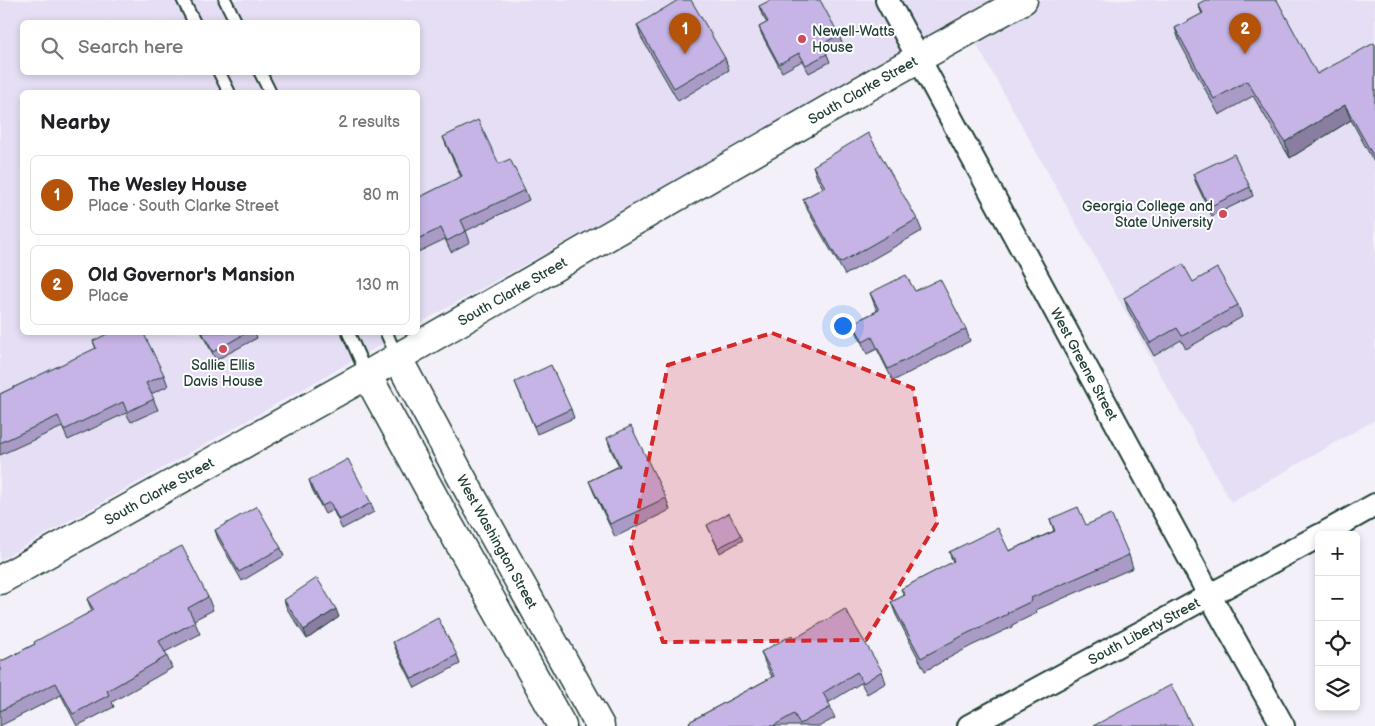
<!DOCTYPE html>
<meta charset="utf-8">
<style>
body{margin:0;font-family:"Balsamiq Sans",sans-serif;background:#f6f6f6;color:#202124}
.controls{position:absolute;right:15px;bottom:15px;display:grid;overflow:hidden;border-radius:8px;box-shadow:0 2px 8px #0003}
.controls button{width:45px;height:45px;display:grid;place-items:center;padding:0;border:0;border-bottom:1px solid #e0e0e0;background:#fff;color:#202124;font:25px sans-serif}
.you{position:absolute;left:842px;top:325px;width:18px;height:18px;margin:-12px;border:4px solid #fff;border-radius:50%;background:#1a73e8;box-shadow:0 0 0 8px #1a73e833}
.badge{display:grid;place-items:center;width:32px;height:32px;border-radius:50%;background:#b45309;color:#fff;font-size:16px;font-weight:700}
.pin{position:absolute;translate:-50% -41px;filter:drop-shadow(0 1px 2px #0008)}
.pin::after{content:'';position:absolute;top:26px;width:18px;height:15px;background:inherit;clip-path:polygon(0 0,100% 0,50% 100%)}
.list{margin:0;padding:0;list-style:none}
h2{display:flex;justify-content:space-between;align-items:center;height:65px;margin:0;padding:0 20px;font-size:21px}
h2 small{font-size:16px;font-weight:400;color:#757577}
.list li{display:grid;grid-template-columns:32px 1fr auto;gap:15px;align-items:center;box-sizing:border-box;height:80px;margin:0 10px 10px;padding:0 10px;border:1px solid #e0e0e0;border-radius:8px}
.list b{display:block;font-size:19px;white-space:nowrap}
.list p{margin:0;font-size:16px;white-space:nowrap;color:#757577}
.list em{font-size:16px;font-style:normal;color:#757577}
.icon{flex:none;width:28px;height:28px;fill:none;stroke:currentColor;stroke-width:2;stroke-linecap:round;stroke-linejoin:round}
.map{position:relative;flex:none;width:1375px;height:726px;overflow:hidden}
.search{position:absolute;background:#fff;box-shadow:0 2px 8px #0003;left:20px;top:20px;width:400px;height:55px;display:flex;align-items:center;gap:12px;box-sizing:border-box;padding:0 18px;border-radius:8px;color:#757577;font-size:19px}
.panel{position:absolute;background:#fff;box-shadow:0 2px 8px #0003;left:20px;top:90px;width:400px;height:245px;border-radius:8px}
.map>svg:first-child{display:block}
</style>
<div class="map">
<svg width="1375" height="726" viewBox="0 0 1375 726">
<rect width="100%" height="100%" fill="#f3f0fa"/>
<filter id="ink" filterUnits="userSpaceOnUse"><feTurbulence type="fractalNoise" baseFrequency=".02" numOctaves="2"/><feDisplacementMap in="SourceGraphic" scale="10" xChannelSelector="R" yChannelSelector="G"/><feConvolveMatrix kernelMatrix="1 2 1 2 8 2 1 2 1" color-interpolation-filters="sRGB"/></filter>
<g filter="url(#ink)">
<path fill="#e5def4" fill-rule="evenodd" d="M0,0H1375V420L1231,502L963,20L418,324V92H22V332L402,333L0,560ZM22,22H418V72H22Z"/>
<g fill="none" stroke-linecap="round" stroke-linejoin="round">
<defs>
<g id="lane">
<path d="M183,0L194,22"/>
<path d="M225,0L236,22"/>
<path d="M219,72L229,92"/>
<path d="M260,72L270,92"/>
<path d="M348,332L367,375"/>
<path d="M386,332L397,357"/>
</g>
<g id="street">
<path id="s1" d="M887,0L1210,596L1283,726"/>
<path d="M1321,535L1375,505"/>
<path id="s2" d="M969,726L1319,536"/>
</g>
<g id="secondary">
<path id="s3" d="M397,357L470,493L600,726"/>
<path d="M367,375L444,516L562,726"/>
</g>
<g id="primary">
<path id="s4" d="M0,580L367,375L876,82L1023,0"/>
</g>
</defs>
<use href="#lane" stroke="#1f3d34" stroke-width="15"/>
<use href="#street" stroke="#1f3d34" stroke-width="26"/>
<use href="#secondary" stroke="#1f3d34" stroke-width="31"/>
<use href="#primary" stroke="#1f3d34" stroke-width="31"/>
<use href="#lane" stroke="#fff" stroke-width="11"/>
<use href="#street" stroke="#fff" stroke-width="22"/>
<use href="#secondary" stroke="#fff" stroke-width="28"/>
<use href="#primary" stroke="#fff" stroke-width="28"/>
</g>
<g fill="#a99bc5" stroke="#1f3d34">
<path d="M1198,4L1317,74L1375,45V164L1351,120L1290,158L1253,96L1219,115L1180,43L1175,28L1202,14Z"/>
<path d="M759,6L839,35L842,43L826,52L830,62L809,73L802,61L782,72L762,35L759,27L767,23L762,15Z"/>
<path d="M637,25L725,58L729,70L678,101L641,37Z"/>
<path d="M443,137L499,164L525,190L529,200L466,231L470,242L451,252L445,239L418,252V198L461,177L447,147Z"/>
<path d="M813,166L917,219L922,231L845,275L808,211L803,199L823,188L817,178Z"/>
<path d="M1193,174L1250,187L1253,196L1212,216L1196,183Z"/>
<path d="M1193,282L1238,305L1242,317L1186,349L1181,340L1154,356L1128,310L1124,298Z"/>
<path d="M915,291L966,329L970,341L893,381L877,349L867,354L858,335L853,323L877,311L870,293Z"/>
<path d="M201,332H255L257,338L216,360Z"/>
<path d="M93,341L164,375L168,386L151,394L158,410L131,422L126,413L68,440L62,427L0,455V394L96,349Z"/>
<path d="M515,382L571,409L574,418L537,434Z"/>
<path d="M607,438L666,498L670,510L615,537L594,493L589,481L619,466L611,450Z"/>
<path d="M309,480L371,503L374,512L342,529L333,510L325,514L312,489Z"/>
<path d="M1050,519L1086,525L1129,555L1133,568L1036,610L1037,613L1012,625V627L971,646L925,671L896,615L891,602L904,596L901,589L953,562L949,552L1009,551L1054,531Z"/>
<path d="M707,525L741,536L743,540L720,553Z"/>
<path d="M215,530L281,548L284,556L242,581L218,539Z"/>
<path d="M208,597L213,610L194,620L200,634L165,652L172,668L112,702L114,707L77,726L61,695L0,726V662L35,644L92,611L87,599Z"/>
<path d="M284,600L339,617L307,639L287,609Z"/>
<path d="M794,639L882,671L886,683L867,694L861,683L828,703L835,718L820,726H691L689,722L772,677L765,663L761,652Z"/>
<path d="M393,642L457,655L460,664L415,688L396,650Z"/>
</g>
<g fill="#8a7ea0" stroke="#1f3d34">
<path d="M1345,105L1351,120L1290,158L1285,142Z"/>
<path d="M336,609L339,617L307,639L304,630Z"/>
</g>
<g fill="#c5b4e5" stroke="#1f3d34">
<path d="M678,0H691L725,58L674,88L637,25Z"/>
<path d="M771,0H820L839,35L822,44L827,54L806,65L799,53L779,64L759,27L768,22L759,6Z"/>
<path d="M1205,0H1277L1317,74L1374,43L1375,45V159L1345,105L1285,142L1247,81L1214,99L1175,28L1203,13L1198,4Z"/>
<path d="M478,120L499,164L510,159L525,190L461,220L466,231L447,241L441,228L418,239V198L462,176L443,137Z"/>
<path d="M868,133L917,219L840,263L803,199L825,187L813,166Z"/>
<path d="M1234,154L1250,187L1209,207L1193,174Z"/>
<path d="M1183,264L1193,282L1217,268L1238,305L1182,336L1177,328L1150,343L1124,298Z"/>
<path d="M906,275L915,291L940,279L966,329L888,369L872,337L863,342L853,323L879,310L870,293Z"/>
<path d="M111,332H143L164,375L146,383L154,399L127,412L123,402L64,430L58,416L0,443V394L96,348L93,341Z"/>
<path d="M202,332H248L213,352Z"/>
<path d="M551,365L571,409L534,426L515,382Z"/>
<path d="M631,426L666,498L610,524L589,481L620,466L607,438Z"/>
<path d="M348,459L371,503L339,520L330,502L322,506L309,480Z"/>
<path d="M257,506L281,548L239,572L215,530Z"/>
<path d="M1078,507L1086,525L1111,514L1129,555L1031,598L1032,601L1007,613L1008,614L966,634L921,658L891,602L905,595L901,589L954,561L949,552L998,528L1009,551L1055,531L1050,519Z"/>
<path d="M729,513L741,536L718,548L707,525Z"/>
<path d="M182,546L208,597L188,608L195,622L159,641L167,656L107,691L109,695L73,714L56,683L0,711V662L35,644L34,642L94,610L87,599L140,568V567Z"/>
<path d="M317,578L336,609L304,630L284,600Z"/>
<path d="M845,609L882,671L863,683L857,672L823,693L831,707L800,724L794,714L773,726H692L689,722L774,676L761,652L792,635L794,639Z"/>
<path d="M438,618L457,655L412,679L393,642Z"/>
<path d="M1171,685L1192,726H1093Z"/>
</g>
</g>
<path fill="#d62828" fill-opacity="0.2" stroke="#d62828" stroke-width="4" stroke-dasharray="10 6" stroke-linejoin="round" d="M772,333L913,388L937,523L866,640L663,642L631,546L668,365Z"/>
<g fill="#d1495b" stroke="#fff" stroke-width="2">
<circle cx="802" cy="39" r="5"/>
<circle cx="1223" cy="214" r="5"/>
<circle cx="223" cy="349" r="5"/>
</g>
<g text-anchor="middle" dominant-baseline="central" stroke-width="4" stroke-linejoin="round" paint-order="stroke">
<g font-size="14" fill="#1f3d34" stroke="#fff" text-anchor="start">
<text x="812" y="31">Newell-Watts<tspan x="812" dy="16">House</tspan></text>
<text x="1213" y="206" text-anchor="end">Georgia College and<tspan x="1213" dy="16">State University</tspan></text>
<text x="223" y="365" text-anchor="middle">Sallie Ellis<tspan x="223" dy="16">Davis House</tspan></text>
</g>
<g font-size="14" fill="#1f3d34" stroke="#fff">
<text stroke="none"><textPath href="#s4" startOffset="992">South Clarke Street</textPath></text>
<text stroke="none"><textPath href="#s4" startOffset="588">South Clarke Street</textPath></text>
<text stroke="none"><textPath href="#s1" startOffset="414">West Greene Street</textPath></text>
<text stroke="none"><textPath href="#s4" startOffset="182">South Clarke Street</textPath></text>
<text stroke="none"><textPath href="#s3" startOffset="210">West Washington Street</textPath></text>
<text stroke="none"><textPath href="#s2" startOffset="199">South Liberty Street</textPath></text>
</g>
</g>
</svg>
<div class="controls">
<button>+</button>
<button>−</button>
<button><svg class="icon" aria-label="locate" viewBox="0 0 24 24"><circle cx="12" cy="12" r="6"/><path d="M12 2v4M12 18v4M2 12h4M18 12h4"/></svg></button>
<button><svg class="icon" aria-label="layers" viewBox="0 0 24 24"><path d="M12 4l9 5-9 5-9-5zM3 14l9 5 9-5"/></svg></button>
</div>
<div class="you"></div>
<div class="pin badge" style="left:685px;top:54px">1</div>
<div class="pin badge" style="left:1245px;top:54px">2</div>
<div class="search"><svg class="icon" aria-label="search" viewBox="0 0 24 24"><circle cx="10" cy="10" r="6"/><path d="M15 15l6 6"/></svg>Search here</div>
<section class="panel">
<h2>Nearby<small>2 results</small></h2>
<ul class="list">
<li><span class="badge">1</span><div><b>The Wesley House</b><p>Place · South Clarke Street</p></div><em>80 m</em></li>
<li><span class="badge">2</span><div><b>Old Governor's Mansion</b><p>Place</p></div><em>130 m</em></li>
</ul>
</section>
</div>
